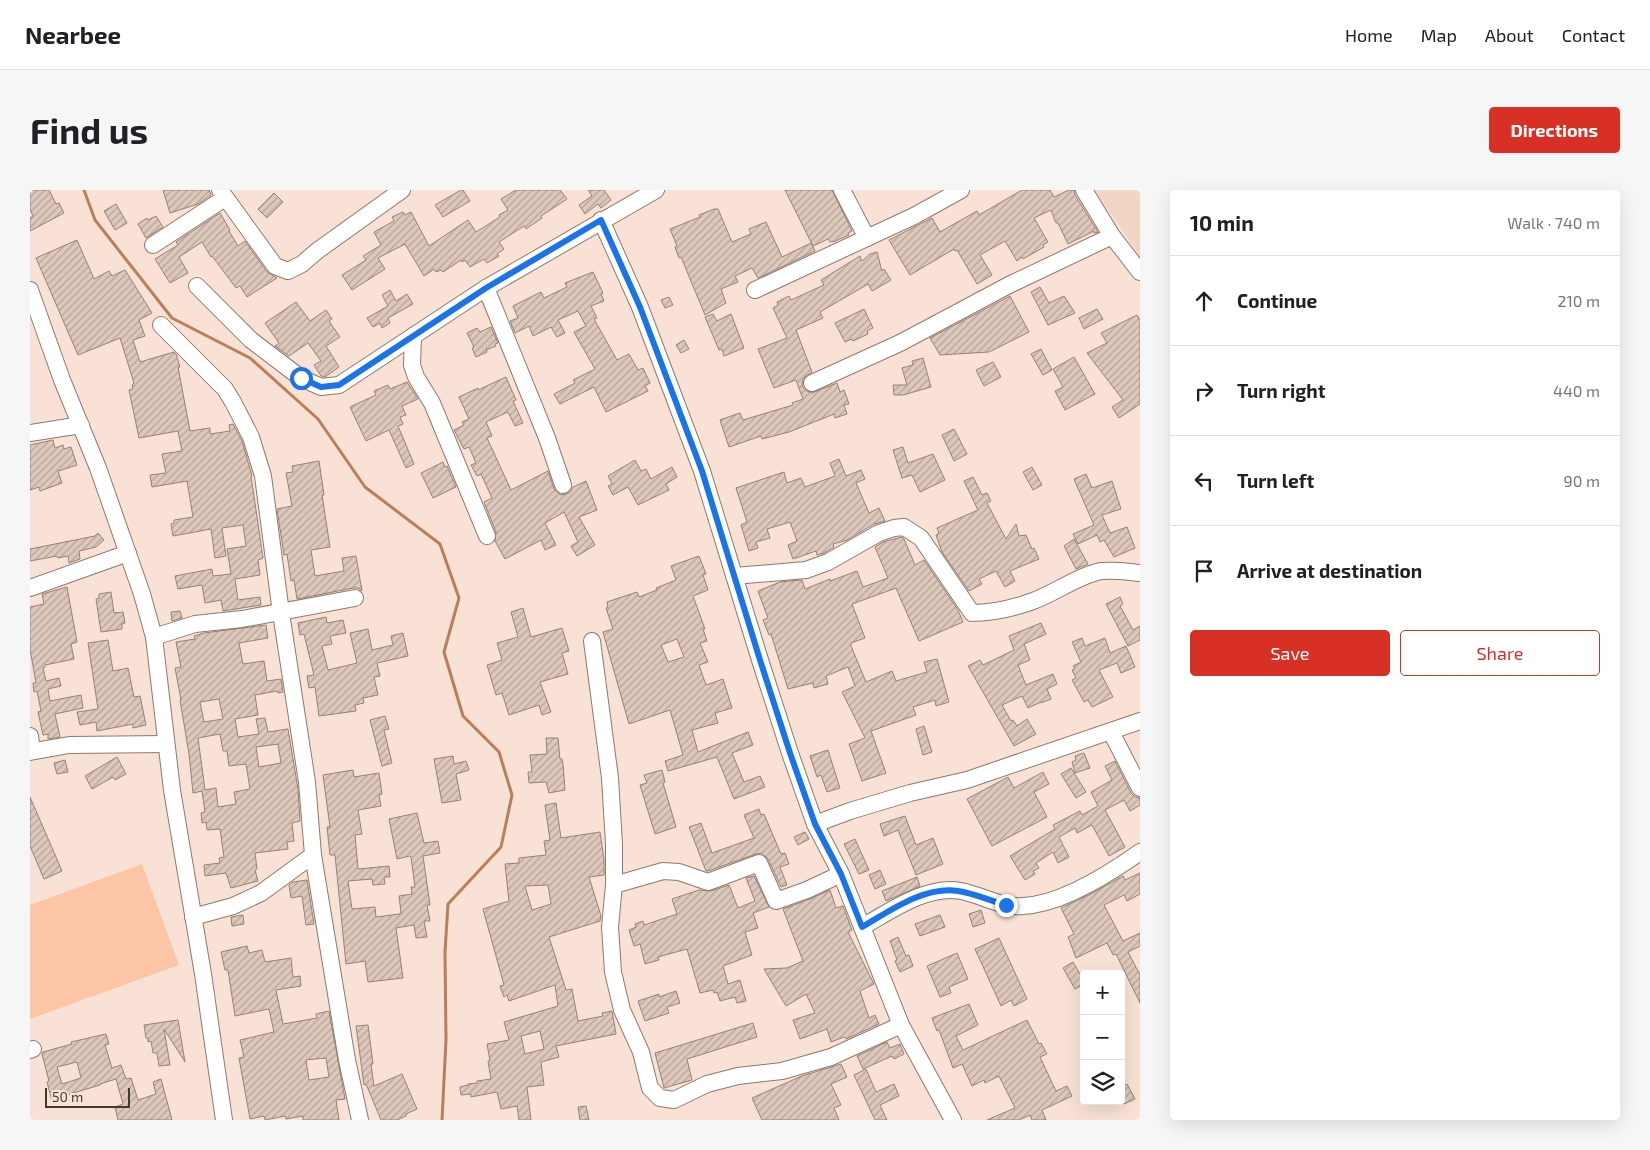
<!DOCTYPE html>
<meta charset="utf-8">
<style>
body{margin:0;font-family:"Exo 2",sans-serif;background:#f6f6f6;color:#202124}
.controls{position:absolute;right:15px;bottom:15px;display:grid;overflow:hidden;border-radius:5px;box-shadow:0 5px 20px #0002}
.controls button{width:45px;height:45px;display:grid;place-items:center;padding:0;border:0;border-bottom:1px solid #e0e0e0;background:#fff;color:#202124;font:25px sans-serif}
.scale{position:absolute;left:15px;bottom:12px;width:85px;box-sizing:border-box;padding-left:5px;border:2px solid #433a35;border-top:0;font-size:14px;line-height:18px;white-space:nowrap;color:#433a35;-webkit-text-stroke:4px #f9e2d5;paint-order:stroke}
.stop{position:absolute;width:15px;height:15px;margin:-11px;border:4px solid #1a73e8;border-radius:50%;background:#fff}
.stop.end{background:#1a73e8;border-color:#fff;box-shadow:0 1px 5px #0008}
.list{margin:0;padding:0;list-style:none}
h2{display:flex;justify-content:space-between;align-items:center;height:65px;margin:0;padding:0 20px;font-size:21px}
h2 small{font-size:16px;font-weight:400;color:#757577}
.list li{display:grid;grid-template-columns:32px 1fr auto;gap:15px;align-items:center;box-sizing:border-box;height:90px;padding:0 20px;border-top:1px solid #e0e0e0}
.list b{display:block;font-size:19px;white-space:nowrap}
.list em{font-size:16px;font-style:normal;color:#757577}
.actions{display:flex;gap:10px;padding:15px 20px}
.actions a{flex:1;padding:11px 0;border:1px solid #d93025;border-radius:5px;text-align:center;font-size:18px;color:#d93025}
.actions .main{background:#d93025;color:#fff}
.icon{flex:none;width:28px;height:28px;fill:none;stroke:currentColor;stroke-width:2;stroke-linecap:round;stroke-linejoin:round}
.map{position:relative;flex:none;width:1110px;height:930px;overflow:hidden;border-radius:5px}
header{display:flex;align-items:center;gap:30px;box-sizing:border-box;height:70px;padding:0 25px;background:#fff;border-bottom:1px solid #e0e0e0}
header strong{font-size:24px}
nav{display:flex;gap:28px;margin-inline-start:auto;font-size:18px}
.intro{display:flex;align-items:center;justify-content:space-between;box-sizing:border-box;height:120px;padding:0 30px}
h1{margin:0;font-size:35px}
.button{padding:12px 22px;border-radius:5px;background:#d93025;color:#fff;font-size:18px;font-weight:700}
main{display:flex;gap:30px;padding:0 30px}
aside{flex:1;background:#fff;border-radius:5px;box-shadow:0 5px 20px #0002}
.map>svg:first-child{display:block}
</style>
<header>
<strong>Nearbee</strong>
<nav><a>Home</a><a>Map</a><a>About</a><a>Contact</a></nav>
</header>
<div class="intro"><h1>Find us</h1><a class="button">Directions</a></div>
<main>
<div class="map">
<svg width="1110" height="930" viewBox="0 0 1110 930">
<defs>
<pattern id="building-hatch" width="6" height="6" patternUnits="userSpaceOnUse" patternTransform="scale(1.25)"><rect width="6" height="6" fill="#ddc8bb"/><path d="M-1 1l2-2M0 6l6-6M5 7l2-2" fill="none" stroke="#b5a399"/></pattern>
</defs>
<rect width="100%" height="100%" fill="#f9e2d5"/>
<path fill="#f2d5c4" d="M1065,0H1110V67Z"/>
<path fill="#fcc5a5" d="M112,674L149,775L0,829V715Z"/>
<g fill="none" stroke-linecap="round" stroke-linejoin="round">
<path stroke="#b97f5c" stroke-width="3" d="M54,0L65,30L142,128L220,168L288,229L335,297L410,354L429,408L414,462L433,526L469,562L482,605L471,657L418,714L415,762L416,850L412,930"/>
</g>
<g fill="url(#building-hatch)" stroke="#958175" fill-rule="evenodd">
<path d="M0,0H19L26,14L29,13L34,23L0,41V28L3,26L0,19Z"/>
<path d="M133,0H179L181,5L168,14L140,23Z"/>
<path d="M431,0H433L440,11L413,27L405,15Z"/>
<path d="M486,0H530L537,9L511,26L512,28L496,39L494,36L469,52L474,59L467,64L469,66L457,73L454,69L440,77L435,70L432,72L431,70L413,82L411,80L406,82L404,79L394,86L375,54L348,68L355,79L322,100L312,85L336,70L333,66L351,55L344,42L364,31L362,27L373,22L375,25L381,22L399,56L438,30L446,42L470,27L469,25L478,20L471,9Z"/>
<path d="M558,0H574L581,10L571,18L568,14L555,24L549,15L562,6Z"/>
<path d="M755,0H802L822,41L818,43L819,45L803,52V51L800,52L798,49L783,56Z"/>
<path d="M992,0H1020L1024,7L1039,0H1044L1045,5L1068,42L1064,43V41L1038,54L1028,33H1026L1021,20L1004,28L1018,52L1013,55L1014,57L993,69L992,67L987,71L975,51L950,65L962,85L947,94L927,60L925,61L924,59L880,85L859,50L902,28L910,42L947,21L949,25Z"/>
<path d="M244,3L253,12L237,28L228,19Z"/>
<path d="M86,14L97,33L85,40L74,21Z"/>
<path d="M684,19H688L702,52L721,44L719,39L736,32L752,67L781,53L785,61L728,88L722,78L705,86L708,92L691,99L696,113L675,125L651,67L649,68L645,57L647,56L640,39L670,27L669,25Z"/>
<path d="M190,23L200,40L199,41L208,56L215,51L237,82L247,88L217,107L210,96L206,98L182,66L181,67L172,52L149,67L158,83L140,93L125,69L148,55L146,52Z"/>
<path d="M126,26L133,37L116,48L108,34L117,28L118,30Z"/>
<path d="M47,50L64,89L79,81L82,86L95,80L122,123L109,130L115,146L103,150L110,172L144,162L146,164L150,177H148L160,241L180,238V244L200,241L199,235L203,234L212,251L222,286H221L233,368L228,370L230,385L205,389L208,410L230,407L231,415L193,421L191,410L175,413L172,395L148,399L145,386L182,379L183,386L201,384L197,359L216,356L213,335L192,338L196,366L185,368L181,339L143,346L141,334L144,333V330L163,327L157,291L122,297L120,285L136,283L132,264L152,261L148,241L109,248L99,200L103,199L102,195L104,193L90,148L48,165L6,68Z"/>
<path d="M847,62L852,81L854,79L861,90L842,101L838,94L790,122L793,128L766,140L782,182L774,188L772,193L773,198L777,201L782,203L807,193L810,202L814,200L819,214L814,215L817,224L805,228L804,224L759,242L732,249L731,246L699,257L690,230L710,223L713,230L763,215L762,213L773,209L766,190L744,198L728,159L757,148L743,118L748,115L747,112L759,106L761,110L794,95L791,90L830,66L832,71L840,64Z"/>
<path d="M563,82L573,103L571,104L574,111L561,116L567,128L564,129L587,170L599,164L608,180L613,178L620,193L615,196L618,201L576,222L564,197L530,214L524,204L545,193L543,190L565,179L544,142L556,136L548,121L528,130L535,143L527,147L521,137L503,146L499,136L485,143L480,131L488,128L483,116L511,102L514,108L537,97L535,93Z"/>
<path d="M1010,97L1019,113L1034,106L1045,123L1018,135L1001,102Z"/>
<path d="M360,100L366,111L377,104L383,114L358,128L360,133L352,138L350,133L343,137L337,128L358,116L352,105Z"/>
<path d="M980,106L999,142L959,162L910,165L900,148Z"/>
<path d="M639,107L643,115L635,118L631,110Z"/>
<path d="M266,112L280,131L296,120L302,129L299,131L310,147L296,156L309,177L295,187L291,186L284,175L291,171L278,153L259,166L245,156L249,153L235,133Z"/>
<path d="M834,119L843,138L837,141L838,144L823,151L822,149L815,152L805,133Z"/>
<path d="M1067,119L1073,129L1054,139L1049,128Z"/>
<path d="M683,124L687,131L701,124L714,158L694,166L692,159L689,160L675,127Z"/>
<path d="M1107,125L1110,130V214L1089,228L1082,217L1093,210L1057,163L1077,153L1071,143Z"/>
<path d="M461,137L468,153L465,154L466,156L456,160L457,162L446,167L442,158L444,157L437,143L447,138L450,142Z"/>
<path d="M654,150L659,159L651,163L646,155Z"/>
<path d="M1011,159L1022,180L1013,185L1001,164Z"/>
<path d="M1044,167L1065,204L1035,220L1025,201L1033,197L1023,179Z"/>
<path d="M893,168L901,197L873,205H864L863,195H877L872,178L883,175L882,171Z"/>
<path d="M963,172L971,187L954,196L946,180Z"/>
<path d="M476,187L486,210L483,211L493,233L485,236L478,222L456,232L462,246L457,248L481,300L518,281L524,299L531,305L537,304L541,301L543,297L556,291L567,320L549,327L565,355L547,366L541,356L548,352L534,322L515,333L526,355L515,360L511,350L475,369L465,351L466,342L454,312L462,308L451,284L447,286L441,275L446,273L439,257L434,259L424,240L434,235L432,232L439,229L429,207L448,198V200Z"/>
<path d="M377,192L388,209L372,216L376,225L370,227L373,234L368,236L384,274L376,278L359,240L336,251L320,217L346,205L344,201L358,195L360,199Z"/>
<path d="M924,239L937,264L924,271L912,245Z"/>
<path d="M23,250L25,258L33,255L34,259L41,257L47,275L28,281L32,293L10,301L9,297L0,300V255Z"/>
<path d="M873,257L878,273L903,264L915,290L890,302L882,285L872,288L863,260Z"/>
<path d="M809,269L816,286L831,280L835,289L826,293L839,323L849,318L855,331L844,334L817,350L803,354L804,357L794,363L787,365L786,361L763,369L758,355L767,351L760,332L737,339L740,348L726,352L728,358L719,361L711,335L717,332L706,298L754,282L757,293L771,288L775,297L805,286L800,273Z"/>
<path d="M605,270L611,281L616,279L621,289L642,277L647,287L636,294L639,300L608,315L598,297L583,305L578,296L582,294L578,286Z"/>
<path d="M289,271L294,305H292L300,357L281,360L285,386L314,381L312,368L326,366L332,401L328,398H323L267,409L264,390L261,391L257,364L254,365L247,319L262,316L256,283L263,282L262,276Z"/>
<path d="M413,272L415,277L417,276L426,297L403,308L391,283Z"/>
<path d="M1002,277L1012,295L1003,300L993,282Z"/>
<path d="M1056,284L1062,298L1082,291L1091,319L1072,325L1080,343L1097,337L1105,358L1084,367L1074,350L1070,352L1067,345L1048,354L1043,344L1064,335L1044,289Z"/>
<path d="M943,287L952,305L957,303L961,311L957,313L976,349L986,334L989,346L996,345L1002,359L1004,358L1009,369L980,381L985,391L975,397L966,381L949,389L952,394L939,401L912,362L906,345L909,343L907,338L948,320L934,291Z"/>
<path d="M68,343L74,350L66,357L49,361L50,369L39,373L38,366L28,368L27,366L0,371V359L65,346Z"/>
<path d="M872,347L874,349L885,375L894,370L928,420L933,432L889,451L866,398L822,414L835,448L821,453V456L836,492L862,481L866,491L897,482L894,472L907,469L919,512L906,516L905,510L883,517L886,525L841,541L856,583L832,591L819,554L835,548L812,502L825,496L818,477L796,486L798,494L784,498L783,493L758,499L741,444L739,445L733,430L738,428L728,401L750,392L772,390L775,399L800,389V391L827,381L833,397L858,388L845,357L853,352Z"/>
<path d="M1044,349L1058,374L1046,379L1034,356Z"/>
<path d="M669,366L676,384L673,385L678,400L663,406L675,439H673L677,451L670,453L678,472L669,475L676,495L693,489L702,518L685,523L688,533L662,540L668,562L718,542L723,555L702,563L714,592L730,586L735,597L704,609L687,567L638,581L635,571L653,565L640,520L599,534L573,442L583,439L576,418L578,417L577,412L607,402L609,407L627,400L626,398L646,390L641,376ZM647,449L654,467L638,472L631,455Z"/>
<path d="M37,397L47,452L41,454L44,469L15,475V477L13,478L16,491L29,488L31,496L18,499L20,511L51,505L53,518L25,524L30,547L18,549V544L13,545L8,522L11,521L7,501L4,502L3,493H6L0,459V417L14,414L12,404Z"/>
<path d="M81,402L84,423L93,422L95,433L92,434V439L71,442L66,409L69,408V404Z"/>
<path d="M1090,407L1093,414L1090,416L1103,440L1110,436V450L1098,456L1076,414Z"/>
<path d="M493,418L501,447L532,438L539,461L532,463L538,484L510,492L521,522L512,525L509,515L479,525L472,503L466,505L457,475L472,470L467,453L488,447L481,422Z"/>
<path d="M150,421L152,428L142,431L141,422Z"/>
<path d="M296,427L297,433L313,430L316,443L300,446L302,454L292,456L298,480L327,473L320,443L338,439L342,460L363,455L361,446L373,443L378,466L347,473L350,486L344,487L348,505L333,508L334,513L325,515L326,521L289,526L285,497L279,498L277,486L284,485L274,444L270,445L268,433Z"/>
<path d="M1011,433L1016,444L994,454L1000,470L988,475L996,495L1023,484L1027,494L1017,499L1021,509L1011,513V512L998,518L992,506L972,515L981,531L983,530L987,536L997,529L1006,544L984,556L938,476L950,470L953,475L984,460L979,446Z"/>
<path d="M236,435L238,448L209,453L213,474L234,471L237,491L251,489L253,502L248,503L247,501L225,505L228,525L205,529L208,547L229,544L226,529L235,528L238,542L258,539L268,599L270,631L262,633L264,651L257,652L258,659L225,663L227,679L225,680L228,691L201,698L196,683L175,686L174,675L190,673L189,668L194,667L190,639L177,640L176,632L172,633L171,623L175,622L172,601L163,603L159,564L150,510H151L145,478L151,477L146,452L165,449L164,446L174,443ZM189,509L193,529L174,532L170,512ZM190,544L193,561H197L199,576L216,574L220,599L204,602L206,614L188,617L186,598L175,600L168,548ZM248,554L251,573L229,577L226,557Z"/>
<path d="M1052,448L1055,456L1075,448L1080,463L1096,456L1105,477L1091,483L1087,473L1069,480L1083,507L1062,517L1058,510L1054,512L1042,490L1046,488L1042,480L1045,479L1043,476L1051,472L1042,452Z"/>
<path d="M78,450L83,481L98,478L104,507L110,506L116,535L103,538V534L67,541L66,532L50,535L47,522L68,519L58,453Z"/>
<path d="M355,526L359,539L354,540L362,573L352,576L340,530Z"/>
<path d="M894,536L902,562L893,565L886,539Z"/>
<path d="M516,548H528L530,569H532L533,574L535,600L519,603L516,592L499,593L498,582H502L500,565L517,564Z"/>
<path d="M798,560L810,598L797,602L791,585L787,587L780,566Z"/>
<path d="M1054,563L1060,578L1045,583L1042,572L1046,570L1045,566Z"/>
<path d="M423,566L424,574L436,571L439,580L426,584L431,610L412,613L404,569Z"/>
<path d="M87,567L96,584L85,590L83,587L62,599L55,586Z"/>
<path d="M35,570L38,582L27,584L24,573Z"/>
<path d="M1085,571L1101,603L1105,607L1110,608V615L1100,621L1094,610L1075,620L1095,657L1079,666L1062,635L1047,643L1045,638L1029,647L1039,667L1028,673L1023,662L1006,673L1009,678L1003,681L1005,684L995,690L980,666L1025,639L1023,635L1050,621L1052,625L1068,616L1061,602L1082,590L1075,576Z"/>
<path d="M1041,578L1056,602L1046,608L1031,584Z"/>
<path d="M323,580L324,587L349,583L352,604L349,605L351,616L328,620L332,644L325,645L328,679L359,676L360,687H354L355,694L343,695L342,689L318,691L322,719L345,717L346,727L369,724L371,723L369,706L382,704L381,697H385L381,667L380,666L367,669L359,629L387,623L394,653L408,651L410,663L393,666L400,715H397L400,731H394L397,747L386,748L384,735L366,738L373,788L338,792L335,771L316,774L305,665H300L297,637H300L293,585Z"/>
<path d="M632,580L635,592L633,593L646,637L625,644L610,595L617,593L614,585Z"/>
<path d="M1013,582L1019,594L1004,602L1017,627L962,656L937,609L978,587L984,598Z"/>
<path d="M0,607L32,681L14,689L0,656Z"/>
<path d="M526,613L531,648L570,642L574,669V685L559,687L571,726L570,731L519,747L536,800L542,799L548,831L573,826L572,823L582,821L586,844L526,856L529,867L511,872L514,895L497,897L501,930H489L487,916L471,919L467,902L441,907V904L431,905L430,897L438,895V894L447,893V891L461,889L458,871H460L457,854L479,850L474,832L528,816L525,795L479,811L477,805L474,807L470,796L474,795L453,719L479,711L475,674L489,673V668L516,665L514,651L520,650L515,615ZM518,695L521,714L502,720L495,696ZM510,841L514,859L495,864L491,846Z"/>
<path d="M729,619L731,625L734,624L751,664L755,663L759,674L750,677L757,695L751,697L738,669L731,663L726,664L678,681H676L659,637L671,633L682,663L724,648L714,625Z"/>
<path d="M875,626L886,655L903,648L913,674L886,685L868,640L854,646L850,634Z"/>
<path d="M775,642L779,649L768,655L764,647Z"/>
<path d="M825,649L839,680L829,684L814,654Z"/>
<path d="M850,680L856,694L845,699L839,685Z"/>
<path d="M1110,683V704L1097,711L1094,705L1074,715L1093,751L1110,743V756L1098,762L1110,785V813L1086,764L1083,765L1077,753L1046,768L1038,747L1044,744L1031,718L1059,705L1093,686L1095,690Z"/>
<path d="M724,686L739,717L723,723L728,738L715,742L722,765L693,776L698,794L710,790L716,811L707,813L705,807L690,811L687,802L684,803L683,800L670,803L657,759L628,767L629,770L615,774L610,754L604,756L599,740L606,737L605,734L613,731L614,735L647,724L642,709L669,700L681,701L699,695L708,718L725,711L716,688Z"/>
<path d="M887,687L890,696L856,711L852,701Z"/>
<path d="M277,690L284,734L276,735L272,706L261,708L259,695L263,692Z"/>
<path d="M800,700L806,718L813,716L822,740L818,742L844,794L830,801L839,828L845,825L849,834L816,849L814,847L801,852L797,839L770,849L763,830L785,823L776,804L756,816L734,779L757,778L773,771L753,719L780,709Z"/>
<path d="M951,720L955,733L943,737L939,724Z"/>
<path d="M213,725L214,734L202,736L201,727Z"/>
<path d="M910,725L915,737L890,746L885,734Z"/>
<path d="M868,747L876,766L879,765L883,776L870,782L865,771L867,770L860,751Z"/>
<path d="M969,748L997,809L984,816L981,810L971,816L945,759Z"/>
<path d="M217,756L219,763L232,760L235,772L261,768L263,787L270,786L271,796L246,800L253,834L287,828L286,824L299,821L315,909L306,910L309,930H273V926L256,929L255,926L235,930L234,926L220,929L209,868L214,867L210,850L244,842L239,819L205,826L198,780H195L191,762ZM296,868L299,887L279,890L276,870Z"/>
<path d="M927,763L938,789L919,797L921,803L910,807L897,776Z"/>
<path d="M1043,772L1054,791V794L1045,799L1033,778Z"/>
<path d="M646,801L650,813L637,817L639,823L615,831L608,811L629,804V807Z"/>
<path d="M939,814L948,835L926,846L933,860L997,830L1009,854L1011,853L1017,864L1010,867L1026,901L1037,896L1042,906L1012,920L1016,930H1002L1000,925L989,930H957L985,918L969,886L955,893L954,890L942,896L932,874L923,878L909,840L907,841L902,828Z"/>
<path d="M148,830L155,872L134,839L140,875L129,876L127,863H123L121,851L118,852V848H116L114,835Z"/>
<path d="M723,833L727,847L657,869L662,890L634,898L625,863Z"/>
<path d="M338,835L343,874H341L344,896L372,884L387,919L376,924V926L367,930H351L336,894L334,895L326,836Z"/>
<path d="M76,844L79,854L75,855L82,878L91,875L96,889L101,888L108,910L126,904L123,892L131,889L142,930H88L85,917L93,914L86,889L70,894V895L30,907L31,909L22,911L17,892L19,891L12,864L13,862L42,854L41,852ZM47,872L51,888L32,894L27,877Z"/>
<path d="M857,852L860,858L870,854L874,864L864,869L862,866L833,879L827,866Z"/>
<path d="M811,874L817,887L801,894L811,915L804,918L809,930H732L722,908L772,886Z"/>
<path d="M836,879L846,902L864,894L869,906L850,915L857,930H845L824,885Z"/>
<path d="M1097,894L1105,909L1094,914L1091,909V898Z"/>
<path d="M556,916L559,930H550L548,917Z"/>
</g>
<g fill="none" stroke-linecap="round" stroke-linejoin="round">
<defs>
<g id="minor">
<path d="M190,0L245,76L258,81L272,74L287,61L372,0"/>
<path d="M812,0L837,48"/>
<path d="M1054,0L1082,46L1110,82"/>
<path d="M571,30L610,117L672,281L730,470L760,563L785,634L811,684L871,835L923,930"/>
<path d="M123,55L195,8"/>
<path d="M167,96L221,150L271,188L291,197L309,195L456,98L626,0"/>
<path d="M456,98L517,248L533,295"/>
<path d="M0,100L32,190L68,278L112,404L124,447L142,600L173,784L194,930"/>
<path d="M725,100L884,26L931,0"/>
<path d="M131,135L195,199L203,212L221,247L233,286L251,423L277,592L283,665L231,703L203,716L163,727"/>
<path d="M383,146L382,175L386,187L402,213L457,346"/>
<path d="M782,193L870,153L979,95L1082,46"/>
<path d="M0,243L51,235"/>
<path d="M704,386L776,380L798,372L849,343L864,338L874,337L891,348L942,423C962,423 984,418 1003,411C1025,403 1044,388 1067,382C1078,379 1098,382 1110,383"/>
<path d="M0,398L98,363"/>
<path d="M124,447L165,434L212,429L325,408"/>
<path d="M562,451L580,588L584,654V695L580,737L583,782L592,820L611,862L620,898L630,908L644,910L677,894L708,886L752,881L801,867L871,835"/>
<path d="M1081,542L1110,598"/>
<path d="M0,546L2,561"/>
<path d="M0,562L39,555L136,554"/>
<path d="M785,634L820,621L880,603L937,590L1110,531"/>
<path d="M283,665L317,870L330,930"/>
<path d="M584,695L633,681L649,682L678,692L729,673L746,711L777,700L811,684"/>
<path d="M832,737C859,722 898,694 931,701C952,705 971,718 993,716C1032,714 1079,684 1110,662"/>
<path d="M0,860L3,859"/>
</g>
</defs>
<use href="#minor" stroke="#8d796d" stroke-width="18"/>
<use href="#minor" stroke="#fff" stroke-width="16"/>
</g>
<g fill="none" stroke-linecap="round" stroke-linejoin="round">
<path stroke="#1a73e8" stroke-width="6" d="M271,188L291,197L309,195L456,98L571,30L610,117L672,281L730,470L760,563L785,634L811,684L832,737C860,721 894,696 928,701C944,703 960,711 976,715"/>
</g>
</svg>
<div class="controls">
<button>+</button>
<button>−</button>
<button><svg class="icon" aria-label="layers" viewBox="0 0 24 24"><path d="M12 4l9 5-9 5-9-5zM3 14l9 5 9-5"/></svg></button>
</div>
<div class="scale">50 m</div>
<div class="stop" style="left:271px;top:188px"></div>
<div class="stop end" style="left:976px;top:715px"></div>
</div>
<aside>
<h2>10 min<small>Walk · 740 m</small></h2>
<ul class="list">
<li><svg class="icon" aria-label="ahead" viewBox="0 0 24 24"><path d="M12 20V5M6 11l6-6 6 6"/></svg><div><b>Continue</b></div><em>210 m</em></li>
<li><svg class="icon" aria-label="right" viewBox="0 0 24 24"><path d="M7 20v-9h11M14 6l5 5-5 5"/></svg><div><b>Turn right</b></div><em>440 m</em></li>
<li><svg class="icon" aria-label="left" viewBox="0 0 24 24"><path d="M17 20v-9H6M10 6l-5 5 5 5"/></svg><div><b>Turn left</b></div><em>90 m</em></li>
<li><svg class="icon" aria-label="arrive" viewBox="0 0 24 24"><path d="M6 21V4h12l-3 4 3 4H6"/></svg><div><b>Arrive at destination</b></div></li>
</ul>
<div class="actions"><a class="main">Save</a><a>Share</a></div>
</aside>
</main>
